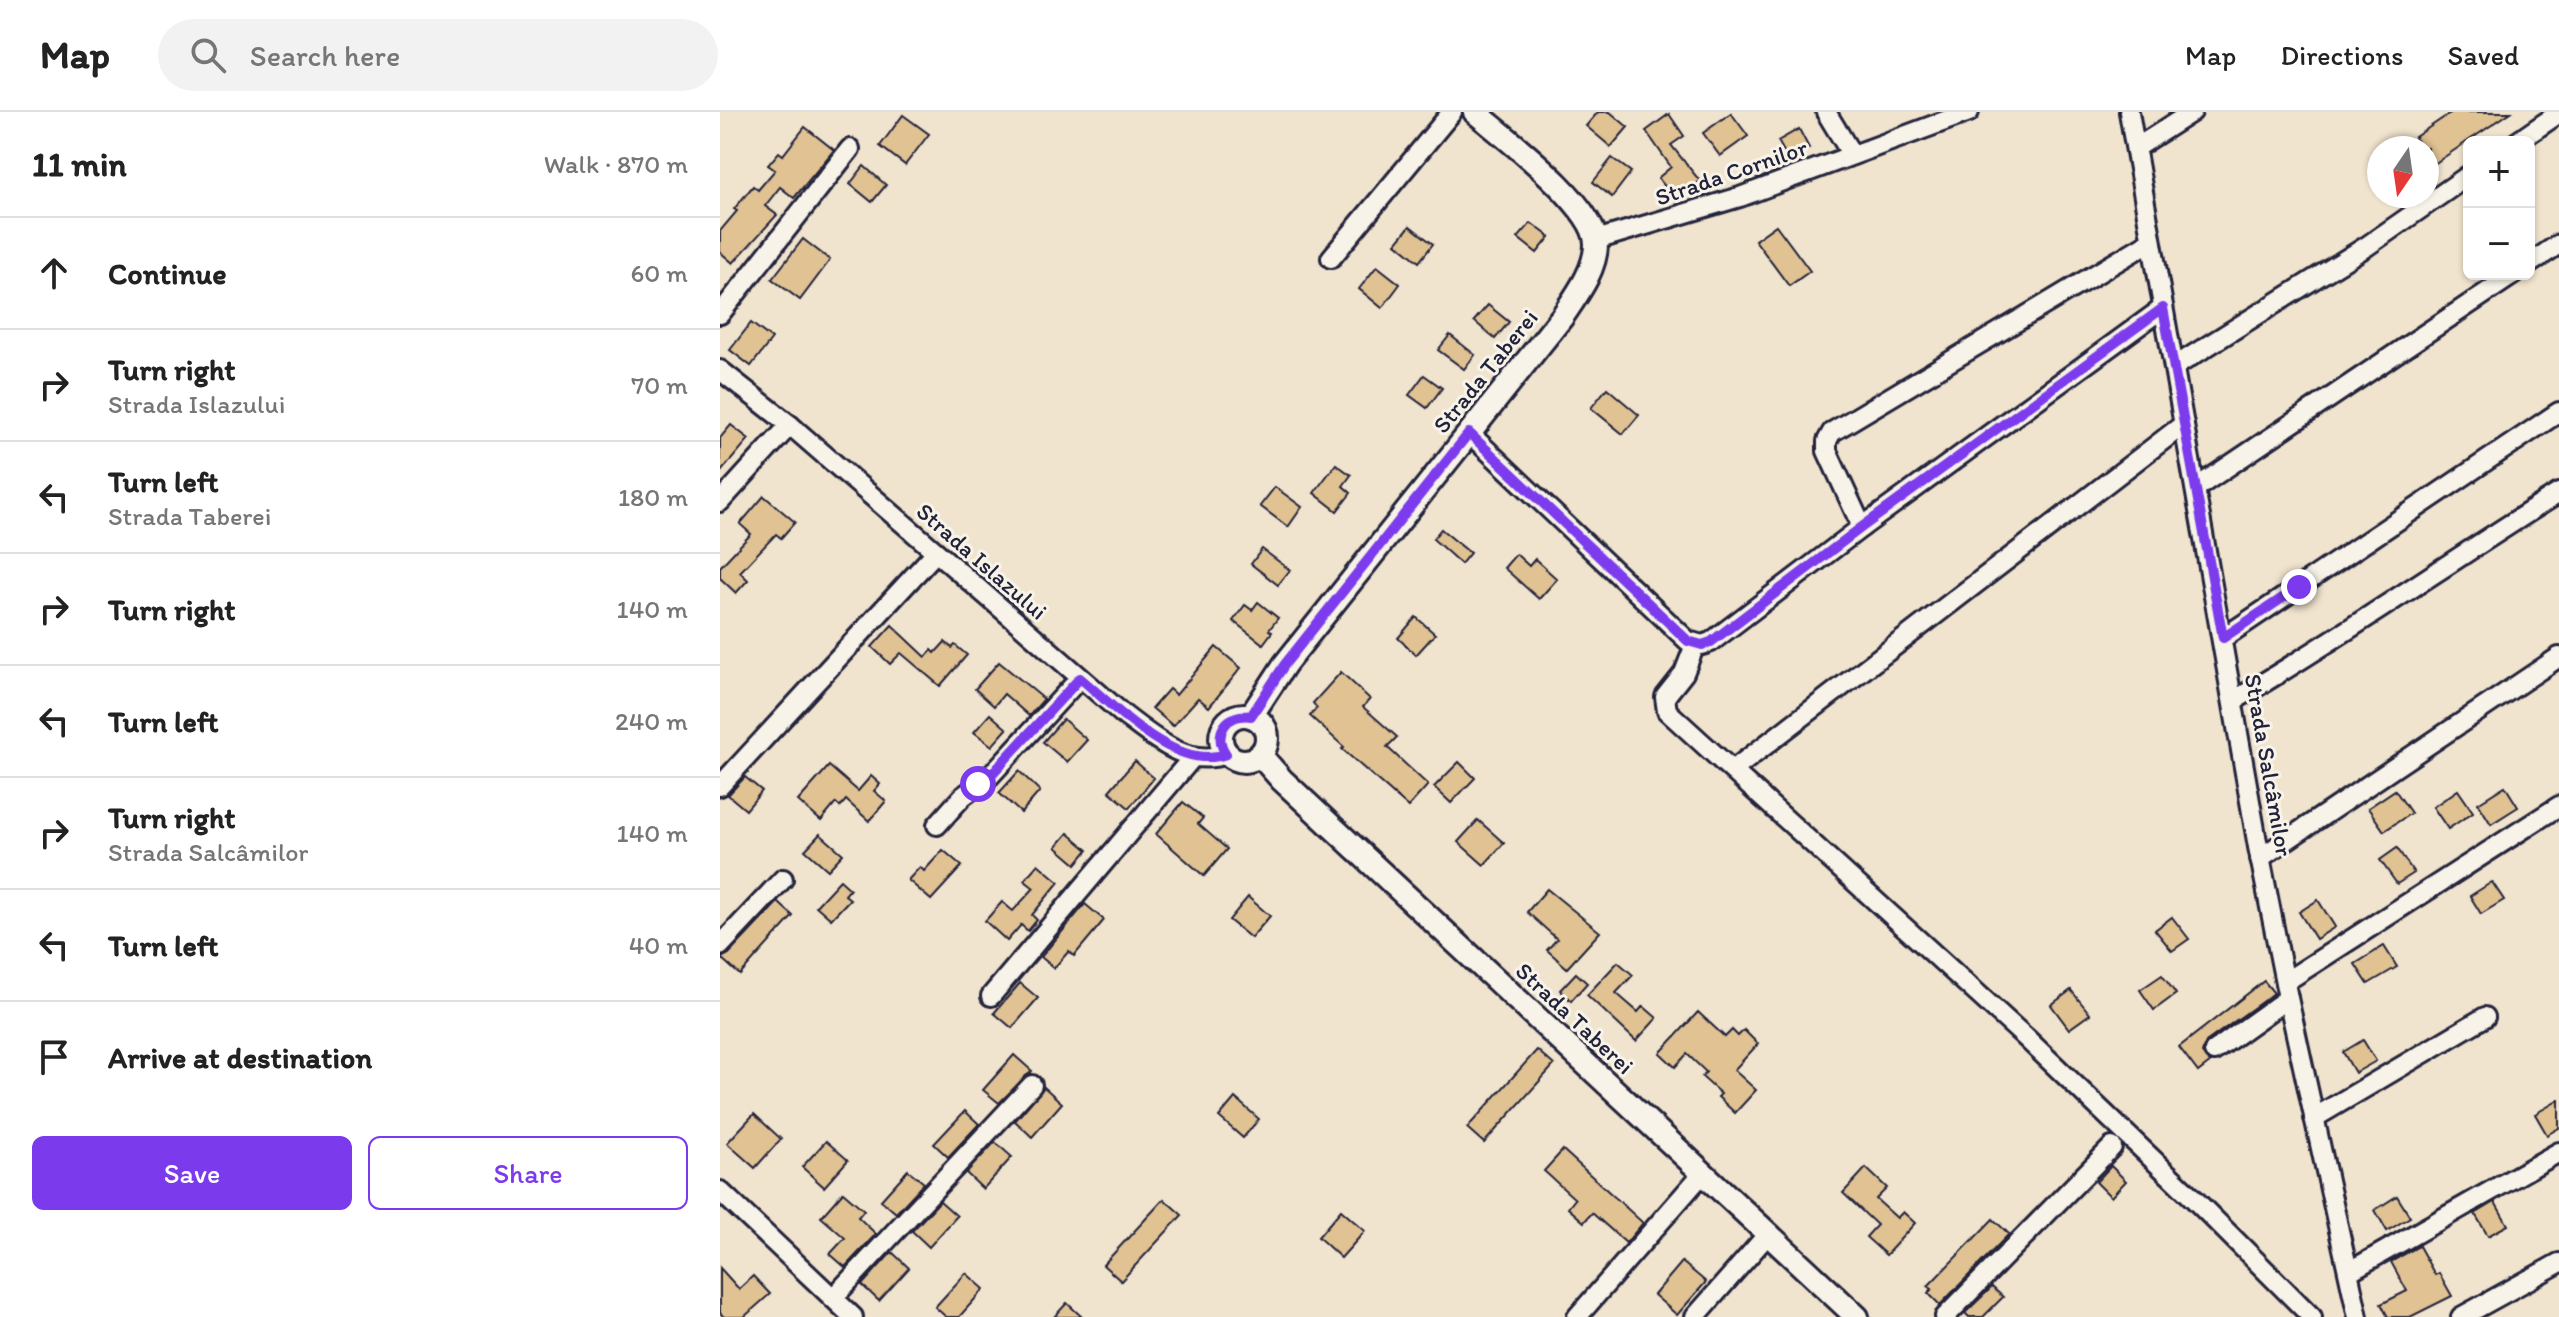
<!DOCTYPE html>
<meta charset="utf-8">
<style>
body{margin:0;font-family:Itim,sans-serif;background:#f2f2f2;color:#222}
.controls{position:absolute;right:24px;top:24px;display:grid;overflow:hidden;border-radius:12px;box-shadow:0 2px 6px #0004}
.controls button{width:72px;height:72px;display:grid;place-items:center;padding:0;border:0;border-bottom:2px solid #e0e0e0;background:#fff;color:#222;font:40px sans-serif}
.compass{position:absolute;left:1647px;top:24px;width:72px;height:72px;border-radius:50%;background:#fff;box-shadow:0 2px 6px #0004;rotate:193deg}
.stop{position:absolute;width:24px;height:24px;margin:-18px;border:6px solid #7c3aed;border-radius:50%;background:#fff}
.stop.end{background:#7c3aed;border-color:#fff;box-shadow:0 2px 8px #0008}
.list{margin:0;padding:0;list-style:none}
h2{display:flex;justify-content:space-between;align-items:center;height:104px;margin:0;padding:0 32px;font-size:34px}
h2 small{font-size:26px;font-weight:400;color:#767676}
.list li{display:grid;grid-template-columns:52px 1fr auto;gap:24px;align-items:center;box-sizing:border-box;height:112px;padding:0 32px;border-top:2px solid #e0e0e0}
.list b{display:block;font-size:30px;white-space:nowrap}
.list p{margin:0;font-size:26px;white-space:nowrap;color:#767676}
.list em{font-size:26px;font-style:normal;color:#767676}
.actions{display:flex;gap:16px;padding:24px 32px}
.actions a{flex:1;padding:18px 0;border:2px solid #7c3aed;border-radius:12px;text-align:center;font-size:28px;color:#7c3aed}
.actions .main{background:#7c3aed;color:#fff}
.icon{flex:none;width:44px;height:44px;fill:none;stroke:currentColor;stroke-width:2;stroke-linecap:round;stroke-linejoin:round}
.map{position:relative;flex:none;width:1839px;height:1205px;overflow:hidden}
header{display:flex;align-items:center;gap:48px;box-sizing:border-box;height:112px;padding:0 40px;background:#fff;border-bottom:2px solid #e0e0e0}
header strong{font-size:38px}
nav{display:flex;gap:44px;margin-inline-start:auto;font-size:28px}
.search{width:560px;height:72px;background:#f2f2f2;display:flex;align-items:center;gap:20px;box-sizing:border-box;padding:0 28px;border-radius:44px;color:#767676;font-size:30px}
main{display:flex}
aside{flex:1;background:#fff}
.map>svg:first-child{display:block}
</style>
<header>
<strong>Map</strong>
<div class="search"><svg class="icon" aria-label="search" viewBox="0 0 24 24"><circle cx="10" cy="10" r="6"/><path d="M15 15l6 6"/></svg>Search here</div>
<nav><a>Map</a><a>Directions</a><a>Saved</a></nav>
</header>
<main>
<aside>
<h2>11 min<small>Walk · 870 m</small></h2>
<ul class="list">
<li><svg class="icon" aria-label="ahead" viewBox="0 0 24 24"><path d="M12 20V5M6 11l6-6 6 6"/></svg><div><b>Continue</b></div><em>60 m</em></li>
<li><svg class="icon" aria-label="right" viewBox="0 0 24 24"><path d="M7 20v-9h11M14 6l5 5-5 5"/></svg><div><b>Turn right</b><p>Strada Islazului</p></div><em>70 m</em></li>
<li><svg class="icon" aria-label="left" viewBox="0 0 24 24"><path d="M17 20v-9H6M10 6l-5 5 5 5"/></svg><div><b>Turn left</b><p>Strada Taberei</p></div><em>180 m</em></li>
<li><svg class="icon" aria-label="right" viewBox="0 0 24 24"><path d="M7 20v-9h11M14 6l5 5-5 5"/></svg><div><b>Turn right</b></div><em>140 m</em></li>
<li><svg class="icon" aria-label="left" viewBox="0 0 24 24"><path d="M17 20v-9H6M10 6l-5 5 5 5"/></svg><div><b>Turn left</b></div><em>240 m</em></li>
<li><svg class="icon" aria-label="right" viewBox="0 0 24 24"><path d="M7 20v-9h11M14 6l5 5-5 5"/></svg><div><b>Turn right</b><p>Strada Salcâmilor</p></div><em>140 m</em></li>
<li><svg class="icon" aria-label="left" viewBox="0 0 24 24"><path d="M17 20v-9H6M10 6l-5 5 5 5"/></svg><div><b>Turn left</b></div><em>40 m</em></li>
<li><svg class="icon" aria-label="arrive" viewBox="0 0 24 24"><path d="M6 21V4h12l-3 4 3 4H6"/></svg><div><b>Arrive at destination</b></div></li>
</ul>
<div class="actions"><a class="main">Save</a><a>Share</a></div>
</aside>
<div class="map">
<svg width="1839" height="1205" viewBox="0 0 1839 1205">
<rect width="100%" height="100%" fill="#f0e4ce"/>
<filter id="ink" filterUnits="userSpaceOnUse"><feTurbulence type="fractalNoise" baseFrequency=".0125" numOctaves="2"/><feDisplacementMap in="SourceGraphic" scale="16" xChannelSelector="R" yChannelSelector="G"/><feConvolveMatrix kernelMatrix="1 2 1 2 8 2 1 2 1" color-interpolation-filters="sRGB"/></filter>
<g filter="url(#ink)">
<g fill="#e0c293" stroke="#22223b" stroke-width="2">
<path d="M878,0H890L908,15L891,35L866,14Z"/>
<path d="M1732,0H1791L1714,52L1707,43V36H1702L1695,25Z"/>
<path d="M1011,1L1028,24L1000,44L983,21Z"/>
<path d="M949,2L964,24L951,33L980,69L956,88L938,66L951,55L926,19Z"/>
<path d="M183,3L209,22L185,53L160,34Z"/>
<path d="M85,15L114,38L74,86L60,75L45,94L57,103L13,151L0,140V119L17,99L14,97L33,74L38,78L55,58L48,53L59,40L63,43Z"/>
<path d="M1079,17L1089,36L1068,47L1058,29Z"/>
<path d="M892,46L911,60L892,85L873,70Z"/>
<path d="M144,54L166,73L152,90L130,72Z"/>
<path d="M811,111L830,125L817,141L798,126Z"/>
<path d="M1056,113L1090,159L1069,174L1035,128Z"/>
<path d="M690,114L713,132L699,150L676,131Z"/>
<path d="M83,127L110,148L80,188L52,167Z"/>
<path d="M657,154L680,172L662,196L639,177Z"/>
<path d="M768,193L789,210L775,227L754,209Z"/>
<path d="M31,211L52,227L31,254L10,238Z"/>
<path d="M730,223L755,243L744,257L718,238Z"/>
<path d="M704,263L722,276L707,296L689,283Z"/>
<path d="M887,276L919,303L903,322L871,296Z"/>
<path d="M11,313L29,327L0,361V326Z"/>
<path d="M616,352L631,363L623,374L631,381L617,399L594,381Z"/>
<path d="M555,375L582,395L568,415L540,394Z"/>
<path d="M44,384L75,410L61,426L56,422L20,460L28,468L16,481L0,466V455L31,422L20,412Z"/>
<path d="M721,417L750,441L741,452L713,427Z"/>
<path d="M542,437L570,458L558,473L531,452Z"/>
<path d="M796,442L809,454L815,447L837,467L819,487L784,456Z"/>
<path d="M538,490L558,506L549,518L552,520L543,532L513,509L525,493L532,498Z"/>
<path d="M696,505L715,522L696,543L678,526Z"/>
<path d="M172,513L206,545L212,538L215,541L225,530L232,536L235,533L247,543L220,574L181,541L170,552L152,535Z"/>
<path d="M496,535L521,556L489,595L478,586L453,614L432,596L449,577L456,583Z"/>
<path d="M279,550L324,587L309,604L284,582L274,594L255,577Z"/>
<path d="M621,560L650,587L643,595L677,625L667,635L708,673L688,695L622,637L624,635L590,604L597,596L593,591Z"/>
<path d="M270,602L287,617L272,634L254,620Z"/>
<path d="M343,607L367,628L347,650L323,630Z"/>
<path d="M415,649L434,666L409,696L389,679Z"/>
<path d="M739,650L755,666L731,691L714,675Z"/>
<path d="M109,654L138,679L151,664L160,672L154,679L166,689L149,709L126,688L120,695L116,691L101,709L78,689Z"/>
<path d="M299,659L320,679L301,701L279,681Z"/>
<path d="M25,665L42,679L26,698L8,683Z"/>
<path d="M1785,674L1798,695L1771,712L1758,691Z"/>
<path d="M1675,678L1691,701L1664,719L1648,696Z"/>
<path d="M1738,678L1753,700L1728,717L1713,695Z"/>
<path d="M463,690L483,706L478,712L507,737L484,764L436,722Z"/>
<path d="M758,708L784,731L764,753L738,730Z"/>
<path d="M348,721L368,738L356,752L336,735Z"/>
<path d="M100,722L123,742L108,758L85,738Z"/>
<path d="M1677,736L1694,761L1677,772L1660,748Z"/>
<path d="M223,738L242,754L211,788L188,768L200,755L204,759Z"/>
<path d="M318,752L339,770L312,803L317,808L308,819L301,813L287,829L265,809L282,790L293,799L314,776L304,768Z"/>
<path d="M120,768L130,777L125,783L130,787L111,807L96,794Z"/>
<path d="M1772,770L1784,788L1761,802L1750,784Z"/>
<path d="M827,777L880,820L847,856L827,838L837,827L807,800Z"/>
<path d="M528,785L550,804L531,826L509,808Z"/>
<path d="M1598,788L1615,815L1596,827L1579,800Z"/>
<path d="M58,790L73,804L20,863L1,846L9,842Z"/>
<path d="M365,792L384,808L354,844L349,839L334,856L321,845Z"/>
<path d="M1452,805L1469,827L1452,839L1435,818Z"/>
<path d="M1664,834L1677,855L1648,872L1635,852Z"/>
<path d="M898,850L913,863L896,881L918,900L923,894L937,906L916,929L867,883Z"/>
<path d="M856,861L867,871L851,889L840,878Z"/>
<path d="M1442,863L1456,882L1434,898L1420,878Z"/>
<path d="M1544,869L1554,881L1486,930L1482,941L1491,950L1478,960L1459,935Z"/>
<path d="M300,871L318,886L292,916L274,901Z"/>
<path d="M1351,878L1370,902L1349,917L1331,893Z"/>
<path d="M978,900L1005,925L1012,918L1018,924L1024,918L1038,932L1014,958L1036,978L1015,1001L998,985L1001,982L982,965L986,960L967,942L955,955L940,941Z"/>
<path d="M1643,928L1656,949L1635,961L1623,940Z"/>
<path d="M817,938L834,953L764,1031L747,1016Z"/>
<path d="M294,943L312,959L279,991L263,978Z"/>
<path d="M324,975L342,991L312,1025L295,1009Z"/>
<path d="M515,986L539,1007L523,1026L499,1005Z"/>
<path d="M1839,988V1016L1827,1023L1815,1002Z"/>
<path d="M245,999L259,1012L228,1045L214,1032Z"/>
<path d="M34,1002L61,1027L35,1056L7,1031Z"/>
<path d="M106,1029L128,1048L104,1075L82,1055Z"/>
<path d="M275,1030L292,1045L263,1077L246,1061Z"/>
<path d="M843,1038L923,1111L906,1131L872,1101L864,1110L848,1096L855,1087L824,1059Z"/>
<path d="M1391,1054L1406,1069L1391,1085L1376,1070Z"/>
<path d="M1146,1056L1167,1076L1156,1087L1177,1106L1183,1100L1195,1111L1166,1143L1146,1125L1157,1113L1123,1081Z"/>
<path d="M188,1058L204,1071L176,1101L161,1088Z"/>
<path d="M123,1080L144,1098L138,1105L156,1122L125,1155L110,1142L125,1126L101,1105Z"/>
<path d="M1677,1084L1690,1105L1667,1119L1655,1098Z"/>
<path d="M444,1087L462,1103L401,1169L383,1153Z"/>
<path d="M220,1089L237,1104L209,1135L192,1119Z"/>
<path d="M1775,1090L1788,1113L1768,1124L1755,1102Z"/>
<path d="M621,1098L645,1119L621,1146L598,1125Z"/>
<path d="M1273,1107L1289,1122L1220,1193L1208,1181L1212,1177L1208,1174Z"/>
<path d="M1699,1134L1715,1163L1719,1161L1732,1184L1690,1205H1668L1661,1192L1687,1179L1671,1150Z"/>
<path d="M172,1140L189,1156L159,1189L142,1173Z"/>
<path d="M962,1150L986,1170L957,1203L934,1183Z"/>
<path d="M0,1156L19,1177L33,1164L50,1182L24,1205H4L0,1201Z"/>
<path d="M246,1161L264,1177L239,1205H226L215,1195Z"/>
<path d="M1272,1175L1283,1185L1263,1205H1249L1245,1201Z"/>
<path d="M347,1191L362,1205H334Z"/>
</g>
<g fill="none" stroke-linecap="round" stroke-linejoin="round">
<defs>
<g id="minor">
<path d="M1106,0L1132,43"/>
<path d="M1409,0L1538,735L1568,886L1638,1205"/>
<path d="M1797,30L1839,1"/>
<path d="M1416,36L1472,0"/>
<path d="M876,128L1020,85L1249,0"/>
<path d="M611,146L732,0"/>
<path d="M1809,152L1839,132"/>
<path d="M0,202L130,37"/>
<path d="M1454,255L1647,134L1749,63"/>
<path d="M0,258L70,313L405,604C434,626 468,656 506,642"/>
<path d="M749,321L968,529L982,533L991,530L1142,415L1443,196"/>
<path d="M1476,376L1794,162"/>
<path d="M0,390L70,313"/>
<path d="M1142,415L1107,339V329L1112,320L1431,129"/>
<path d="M1503,526L1839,300"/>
<path d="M975,533L964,561L945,585L947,599L1305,925L1471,1084L1592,1205"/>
<path d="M1513,589C1624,524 1730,449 1839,381"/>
<path d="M1013,658L1464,312"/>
<path d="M0,674L216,440"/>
<path d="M217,713L242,685L270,664L360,566"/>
<path d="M1540,746L1839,545"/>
<path d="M0,834L63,767"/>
<path d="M1565,870L1839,694"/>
<path d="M271,884L473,645"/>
<path d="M1494,939L1568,886"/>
<path d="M1594,1006L1765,905"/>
<path d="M0,1079L133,1205"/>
<path d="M1630,1159L1839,1040"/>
<path d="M113,1186L312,973"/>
<path d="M857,1205L983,1061"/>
<path d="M975,1205L1048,1122"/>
<path d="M1225,1205L1392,1035"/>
<path d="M1741,1205L1839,1151"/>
</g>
<g id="tertiary">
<circle cx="524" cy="626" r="23"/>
<path d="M531,604L565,552L842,205C856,184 876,158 876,132C876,94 783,24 755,0"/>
<path d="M540,643L562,668L1137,1205"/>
</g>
</defs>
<use href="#minor" stroke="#22223b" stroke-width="24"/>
<use href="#tertiary" stroke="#22223b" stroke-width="28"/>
<use href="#minor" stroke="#f7f3e8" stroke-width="18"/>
<use href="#tertiary" stroke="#f7f3e8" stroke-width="22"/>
</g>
</g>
<g fill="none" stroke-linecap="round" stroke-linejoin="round" filter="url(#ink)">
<path stroke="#7c3aed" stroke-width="10" d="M258,672L270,664L360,566C396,596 456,660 506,642C492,622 507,600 531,604L565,552L749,321L968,529L982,533L991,530L1142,415L1443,196L1503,526L1579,475"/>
</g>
<g text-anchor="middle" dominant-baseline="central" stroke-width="6" stroke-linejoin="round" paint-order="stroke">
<g font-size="24" fill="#22223b" stroke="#f7f3e8">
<text transform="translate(1011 60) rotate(-19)">Strada Cornilor</text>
<text transform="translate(765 259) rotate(-51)">Strada Taberei</text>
<text transform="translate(262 449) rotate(41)">Strada Islazului</text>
<text transform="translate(1549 653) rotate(80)">Strada Salcâmilor</text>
<text transform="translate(855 906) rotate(43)">Strada Taberei</text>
</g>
</g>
</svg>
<div class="controls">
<button>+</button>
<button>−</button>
</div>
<svg class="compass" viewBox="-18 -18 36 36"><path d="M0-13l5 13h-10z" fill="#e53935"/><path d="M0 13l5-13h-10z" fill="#767676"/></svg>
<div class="stop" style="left:258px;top:672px"></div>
<div class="stop end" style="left:1579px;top:475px"></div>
</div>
</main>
